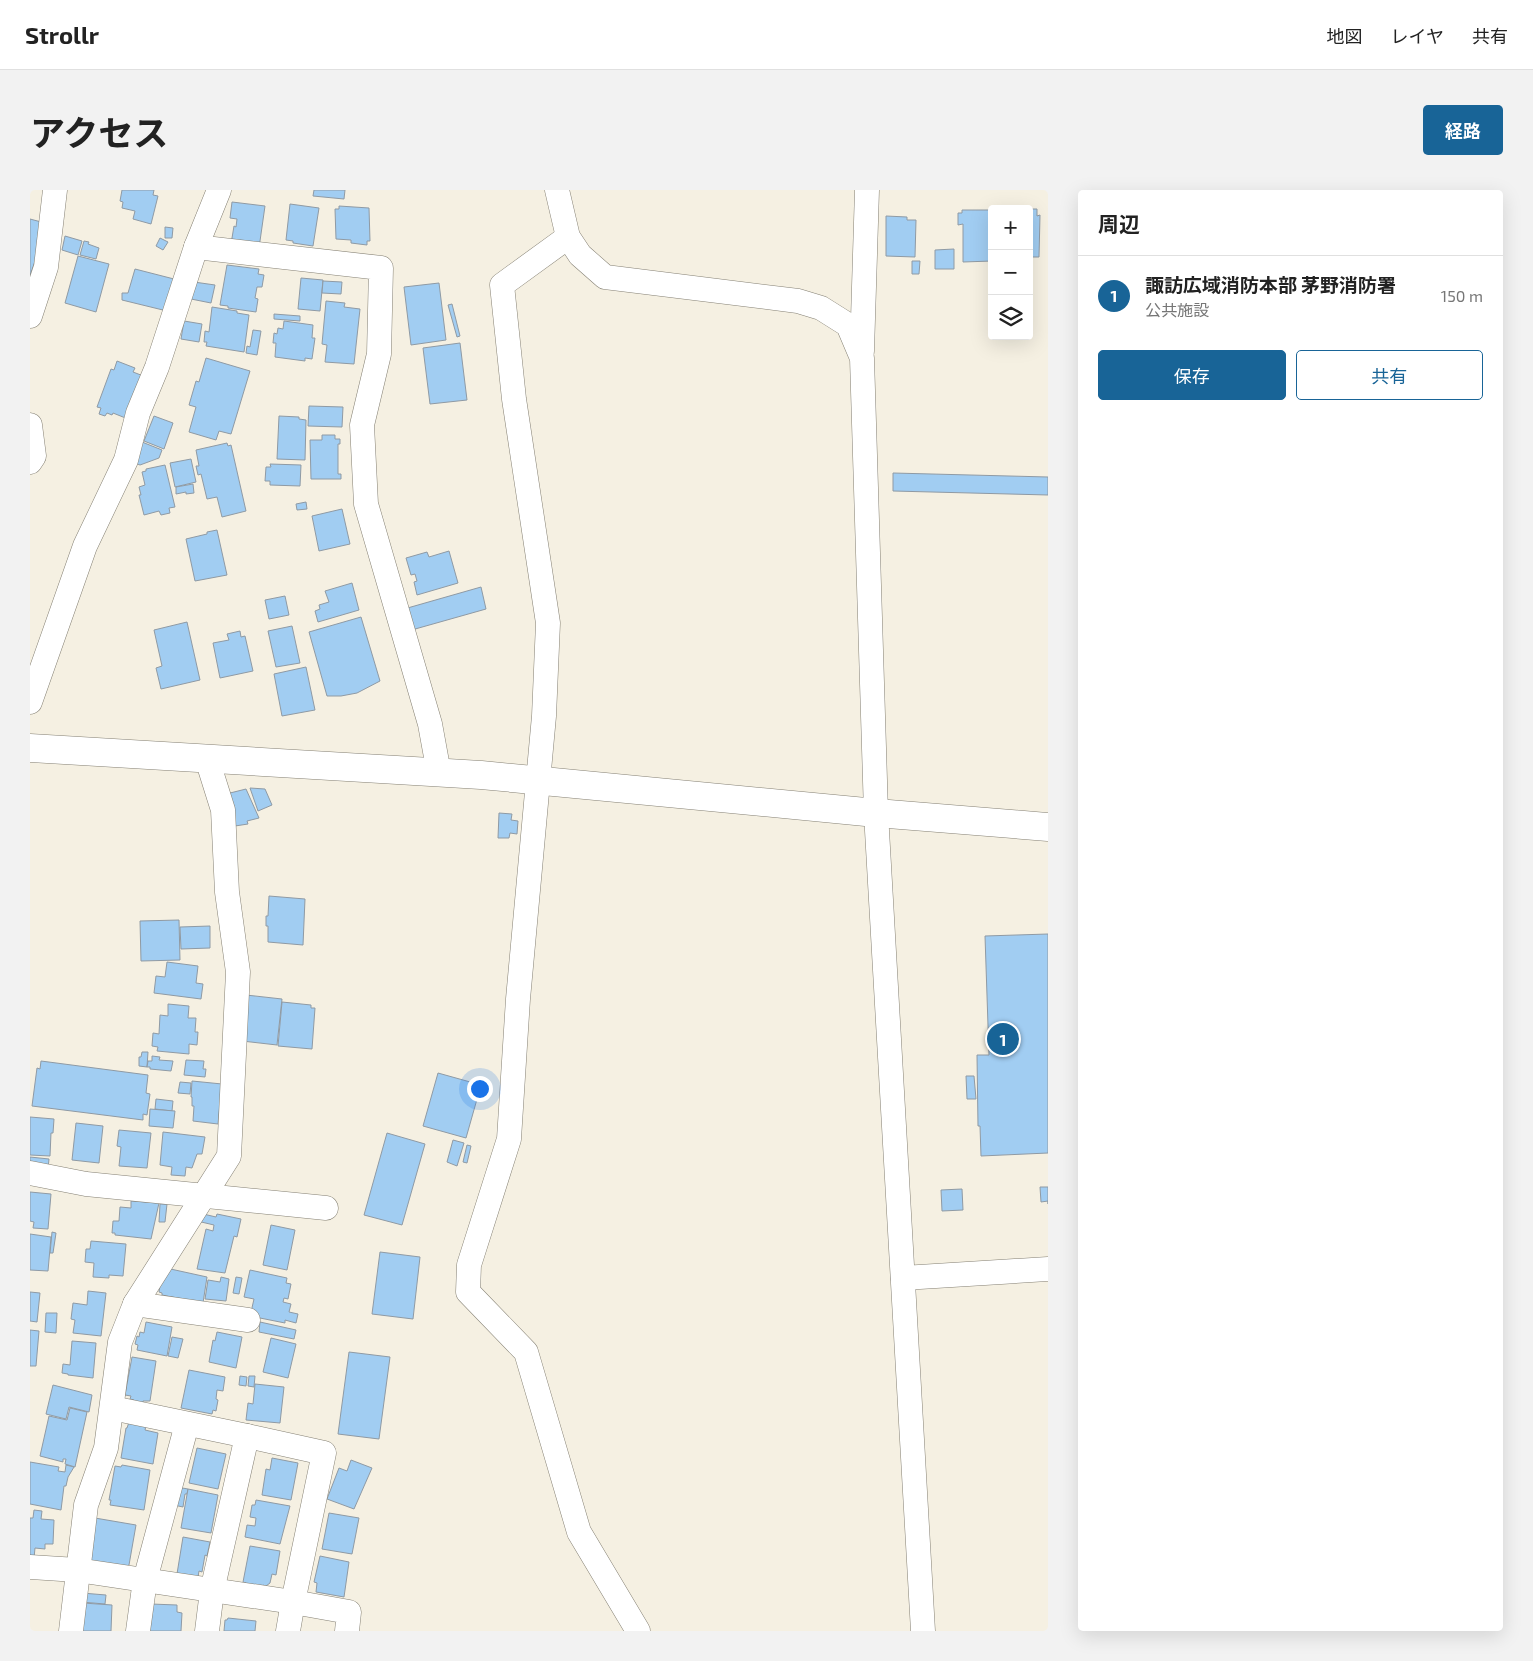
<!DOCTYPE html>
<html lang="ja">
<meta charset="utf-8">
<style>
body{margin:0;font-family:"Exo 2","Noto Sans JP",sans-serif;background:#f2f2f2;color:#222}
.controls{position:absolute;right:15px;top:15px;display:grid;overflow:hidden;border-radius:5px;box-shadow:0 5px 20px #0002}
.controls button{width:45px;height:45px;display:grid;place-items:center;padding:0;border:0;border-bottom:1px solid #e0e0e0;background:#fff;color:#222;font:25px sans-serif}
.you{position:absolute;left:449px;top:898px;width:18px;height:18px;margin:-12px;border:4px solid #fff;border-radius:50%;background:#1a73e8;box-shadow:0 0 0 8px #1a73e833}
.badge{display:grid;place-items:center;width:32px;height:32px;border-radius:50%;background:#186497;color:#fff;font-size:16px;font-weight:700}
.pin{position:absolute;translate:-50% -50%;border:2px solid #fff;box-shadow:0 1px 5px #0006}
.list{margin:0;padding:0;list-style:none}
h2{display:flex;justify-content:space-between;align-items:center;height:65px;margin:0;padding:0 20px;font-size:21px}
h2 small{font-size:16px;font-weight:400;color:#767676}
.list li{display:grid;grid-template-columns:32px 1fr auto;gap:15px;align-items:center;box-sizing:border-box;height:80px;padding:0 20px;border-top:1px solid #e0e0e0}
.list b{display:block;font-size:19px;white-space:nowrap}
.list p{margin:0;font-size:16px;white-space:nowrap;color:#767676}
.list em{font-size:16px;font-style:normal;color:#767676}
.actions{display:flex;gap:10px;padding:15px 20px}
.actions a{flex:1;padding:11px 0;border:1px solid #186497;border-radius:5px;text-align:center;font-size:18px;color:#186497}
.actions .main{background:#186497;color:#fff}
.icon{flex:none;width:28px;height:28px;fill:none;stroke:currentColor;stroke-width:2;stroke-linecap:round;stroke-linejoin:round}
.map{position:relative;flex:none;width:1018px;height:1441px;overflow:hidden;border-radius:5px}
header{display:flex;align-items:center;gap:30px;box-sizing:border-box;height:70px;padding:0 25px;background:#fff;border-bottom:1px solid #e0e0e0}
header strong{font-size:24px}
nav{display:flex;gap:28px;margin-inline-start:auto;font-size:18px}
.intro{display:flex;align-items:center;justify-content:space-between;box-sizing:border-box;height:120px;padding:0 30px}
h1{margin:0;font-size:35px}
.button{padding:12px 22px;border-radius:5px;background:#186497;color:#fff;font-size:18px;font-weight:700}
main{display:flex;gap:30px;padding:0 30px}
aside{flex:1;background:#fff;border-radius:5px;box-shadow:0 5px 20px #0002}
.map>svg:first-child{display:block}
</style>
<header>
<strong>Strollr</strong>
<nav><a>地図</a><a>レイヤ</a><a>共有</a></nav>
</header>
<div class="intro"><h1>アクセス</h1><a class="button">経路</a></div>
<main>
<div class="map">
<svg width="1018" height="1441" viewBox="0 0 1018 1441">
<rect width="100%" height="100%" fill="#f5f0e2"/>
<g fill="#a1cdf2" stroke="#8f9aa4">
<path d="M92,0H124L123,5L128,6L121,34L103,29L105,21L92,18L93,12L90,11Z"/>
<path d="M284,0H315L314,9L283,6Z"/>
<path d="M202,12L235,16L229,58L201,54L204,36L206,37L207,29L200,28Z"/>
<path d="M260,14L289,18L283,56L263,53V51L256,50Z"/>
<path d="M309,16L339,18L340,51H337V55L321,53V50L306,49L305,19H309Z"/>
<path d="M999,19H1007V26L1010,25L1009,67H999Z"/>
<path d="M932,20H962V71L933,72V34L928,35V23H932Z"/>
<path d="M856,26L877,27V30H886L885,67L856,66Z"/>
<path d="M0,29L15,33L10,58L0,85Z"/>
<path d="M135,37L143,38L142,48H135Z"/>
<path d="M35,46L52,51L48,65L32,60Z"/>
<path d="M130,48L138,52L133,60L126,56Z"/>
<path d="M54,51L59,52L58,54L69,58L66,69L50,65Z"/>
<path d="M924,59V79H905V60Z"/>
<path d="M48,66L79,74L66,122L35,113Z"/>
<path d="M882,71H890L889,84H882Z"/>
<path d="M197,75L229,79L228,84L234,85L232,97H227L225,108L228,109L226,122L198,118V116L190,115Z"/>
<path d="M105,79L144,89L137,121L92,110V103H98Z"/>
<path d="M271,88L293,90L290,121L268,119Z"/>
<path d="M293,91L312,92L311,104L292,103Z"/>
<path d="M164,92L185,95L181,113L161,109Z"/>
<path d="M409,93L416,150L381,155L374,97Z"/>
<path d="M296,111L315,113L314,117L330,119L324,174L295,172L297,155L292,154Z"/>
<path d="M422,114L430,146L427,147L418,115Z"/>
<path d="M182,117L207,121V123L219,125L214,162L176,156L177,152H174L175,141L179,142Z"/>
<path d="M244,124L270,126V131L244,129Z"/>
<path d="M154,131L172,134L169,152L151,149Z"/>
<path d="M254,131L283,135L282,148H285L282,169L275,168V171L245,167L246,153H243L244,143L247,144L248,138L253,139Z"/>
<path d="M223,140L231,141L227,165L216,163L217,156L220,157Z"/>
<path d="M430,153L437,210L400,214L393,158Z"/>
<path d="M176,168L220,181L201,244L189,241L186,250L159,242L166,217L159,215L166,191L169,192Z"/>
<path d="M87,171L105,178L103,182L116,187L98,229L83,223L82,225L77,223L75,226L69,224L71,218L67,217L81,179L84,180Z"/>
<path d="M279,216L313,217L312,237L278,236Z"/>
<path d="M124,226L143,233L134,259L114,251Z"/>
<path d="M249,226L269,227V229L276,230L275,270L247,269Z"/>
<path d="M292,245H305V249H310V254H308V284H311V289H281L280,250H292Z"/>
<path d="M112,252L132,260L129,268L110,275L105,273Z"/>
<path d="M197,253L198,256L201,255L216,321L192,327L187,307L177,309L171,284L168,285L166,276H169L166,260Z"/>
<path d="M161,269L166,292L145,297L140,273Z"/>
<path d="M240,274L271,275L270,296L240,295V291H235L236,277H241Z"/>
<path d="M135,275L145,317L139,318L140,323L131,325L129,321L114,325L109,305H111L109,297L115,295L112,282L116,281V279Z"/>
<path d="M863,283L1018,287V305L863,301Z"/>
<path d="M163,294L164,303L156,304V302L146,304V297Z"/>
<path d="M276,312L277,319L267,320L266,314Z"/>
<path d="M312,319L320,354L289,361L282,326Z"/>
<path d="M187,340L197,385L165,391L156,349L177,344V342Z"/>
<path d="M419,361L428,393L387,405L384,392L387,391L385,384L381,385L376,368L397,362L399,367Z"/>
<path d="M322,393L329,420L288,432L285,421L290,419L289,415L299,412L295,401Z"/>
<path d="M451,397L456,419L371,443L367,421Z"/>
<path d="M255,406L259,425L239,429L235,410Z"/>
<path d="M331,427L350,491L327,503L311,506H297L279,442Z"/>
<path d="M157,432L170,490L131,499L126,478L132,476L124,440Z"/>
<path d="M262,436L270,473L246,477L238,441Z"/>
<path d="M210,441L211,447L215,446L223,481L190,488L183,453L199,450L197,444Z"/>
<path d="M276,477L285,520L252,526L244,484Z"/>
<path d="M220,598L235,599L242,615L228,621Z"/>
<path d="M216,599L229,628L217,631L218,634L192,638L184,607Z"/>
<path d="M469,623L482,624L481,630L488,631L487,644L480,643L479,648H468Z"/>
<path d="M239,706L275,709L273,755L238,752V736H236V726H238Z"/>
<path d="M149,730L150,770L111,771L110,731Z"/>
<path d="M180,736V758L151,759L150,737Z"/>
<path d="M1018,744V963L951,966L950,936H948L947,865H959L955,746Z"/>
<path d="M137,772L168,776L166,793L173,794L171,809L124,803L126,786L135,787Z"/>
<path d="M216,805L252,809L247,855L212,851Z"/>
<path d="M252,812L281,815V818H285L282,859L248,856Z"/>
<path d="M138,814L159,816L158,828H166L165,842H168L167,855L159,854V864L127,861L128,857L122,856L123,843L129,844L130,825L138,826Z"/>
<path d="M112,862H118L117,877L109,876V867H111Z"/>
<path d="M122,866L130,867L129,870L143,871L141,881L120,879V877H117L118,871H122Z"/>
<path d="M156,870L174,871L173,879H176L175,887L154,885Z"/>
<path d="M11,871L118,885L116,903L120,904L117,925L113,924V930L2,916L7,878L10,879Z"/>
<path d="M408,883L451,895L436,948L393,936Z"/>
<path d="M936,886H944L946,909H937Z"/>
<path d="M162,891L192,894L188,934L163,931L164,916H162V907H161Z"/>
<path d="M150,892L161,893L160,904L148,903Z"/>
<path d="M126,909L143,911L142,921L125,919Z"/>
<path d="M120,919L145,921L143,938L119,936Z"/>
<path d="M0,927L24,929L23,943H21L20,966L0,965Z"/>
<path d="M46,933L73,936L69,973L42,970Z"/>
<path d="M89,940L121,943L117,978L89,976L91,957L87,956Z"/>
<path d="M133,942L175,947L172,964H167L162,978L156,977L155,986L141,985L142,977L130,975Z"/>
<path d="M357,943L395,954L372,1035L334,1025Z"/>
<path d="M423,950L434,953L427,976L417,972Z"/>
<path d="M437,955L441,956L437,973L433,972Z"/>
<path d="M0,967L19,969L18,979L0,976Z"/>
<path d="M1010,997H1018V1014V1011L1011,1012Z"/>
<path d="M932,999L933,1020L912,1021L911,1000Z"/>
<path d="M0,1002L21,1004L18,1039L3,1038L4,1032L0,1031Z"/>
<path d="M101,1011L129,1013L121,1049L85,1045V1043H82L83,1031H89L90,1017L101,1018Z"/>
<path d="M130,1014H137L135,1032H129Z"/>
<path d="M169,1023L186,1027L187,1024L211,1029L207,1047L204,1046L195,1083L167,1079L176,1039L183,1041L184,1035L167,1031Z"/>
<path d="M241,1035L265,1040L257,1080L233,1075Z"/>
<path d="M22,1042L26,1043L23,1063H20Z"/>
<path d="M0,1044L21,1047L18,1081L0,1080Z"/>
<path d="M61,1051L96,1054L93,1086L79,1085V1088L63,1087L64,1073L55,1072L56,1059H60Z"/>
<path d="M350,1062L390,1067L383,1129L342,1124Z"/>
<path d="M136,1078L177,1087L173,1113L132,1105V1103L129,1102L131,1089Z"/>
<path d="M220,1080L257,1088L256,1093L261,1094L258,1109L254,1108L253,1112L261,1114L259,1122L268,1124L266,1133L255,1130V1133L225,1127L221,1122L224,1109L214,1107Z"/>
<path d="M191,1087L199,1089L196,1111L175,1109L178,1090L190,1092Z"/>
<path d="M206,1087L212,1088L209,1104L203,1103Z"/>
<path d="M58,1101L76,1103L71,1146L43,1143L45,1130L41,1129L43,1113L57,1115Z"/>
<path d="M0,1102L10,1103L7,1132L0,1131Z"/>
<path d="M16,1123H27L26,1143L15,1142Z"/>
<path d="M116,1132L142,1137L137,1166L107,1160L108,1155L105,1154L107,1146L109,1147L110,1142L114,1143Z"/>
<path d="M230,1132L266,1140L264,1149L229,1142Z"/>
<path d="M0,1140L9,1141L6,1176H0Z"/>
<path d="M187,1142L212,1147L206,1178L179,1172L183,1150L185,1151Z"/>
<path d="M142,1147L153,1149L148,1168L138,1166Z"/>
<path d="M241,1148L266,1154L258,1188L233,1182Z"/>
<path d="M42,1151L66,1153L63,1188L38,1185V1184L32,1183L33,1174L40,1175Z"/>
<path d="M319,1162L360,1167L349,1249L308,1244Z"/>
<path d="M102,1167L126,1171L120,1211H113V1215L104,1214V1210L100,1209L101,1206L95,1205Z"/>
<path d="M159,1180L195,1187L193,1201L187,1200L186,1209L188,1210L186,1221L183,1220L182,1224L151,1218Z"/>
<path d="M210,1186L217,1187L216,1196L209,1195Z"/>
<path d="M219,1186H225L224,1197L218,1196Z"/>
<path d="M225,1194L254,1197L250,1233L216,1230L218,1213L223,1214Z"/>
<path d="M23,1195L62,1205L59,1222L39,1217L36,1229L16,1224Z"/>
<path d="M40,1218L57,1222L45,1277L35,1274L36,1269H33V1272L10,1266L19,1226L37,1230Z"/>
<path d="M99,1232L116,1236L115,1240L128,1243L123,1274L91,1268L96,1238H97Z"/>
<path d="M167,1258L196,1264L188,1299L159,1293Z"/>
<path d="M242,1268L268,1273L261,1310L232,1305L236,1279L240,1280Z"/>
<path d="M321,1270L342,1278L324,1319L297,1309L309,1278L317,1281Z"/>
<path d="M0,1272L29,1277L28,1281L35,1282L36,1275L44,1277L38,1287L36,1296H34L31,1320L0,1314Z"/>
<path d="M92,1275L120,1280L114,1320L80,1315L81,1310H79L85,1276L91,1277Z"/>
<path d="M141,1296L158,1299L157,1304H155L153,1317L139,1314Z"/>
<path d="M158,1299L188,1305L181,1343L151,1338Z"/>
<path d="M226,1310L260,1316L250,1354L215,1347L217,1335L225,1336L226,1328L220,1327L222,1315H225Z"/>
<path d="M4,1320L12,1321L11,1329L24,1330L23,1354H15V1359L5,1358L4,1368H0V1328H3Z"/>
<path d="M299,1323L329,1328L322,1364L292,1359Z"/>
<path d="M65,1328L106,1335L99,1375L96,1377L57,1371Z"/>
<path d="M153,1347L180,1352L177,1366L175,1365L172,1382L169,1381L168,1387L146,1390Z"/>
<path d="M220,1356L250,1361L246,1385L242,1384L240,1393L236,1396L233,1395L231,1401L215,1399L216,1393L213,1392Z"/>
<path d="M290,1366L319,1372L314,1407L286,1402L287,1393L284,1392Z"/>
<path d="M52,1403L76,1405L75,1414L51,1412Z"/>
<path d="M53,1413L82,1415L81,1441H51Z"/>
<path d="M121,1414L147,1415V1422L152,1423L151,1441H117Z"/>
<path d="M198,1428L226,1431L225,1441H194L195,1430H197Z"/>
</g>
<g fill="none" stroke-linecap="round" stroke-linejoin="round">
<defs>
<g id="street">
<path d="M527,0L538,47L550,65L575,87L768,111L791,118L818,135L832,168L846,623L893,1441"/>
<path d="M538,47L472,95L484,209L518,433L514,526L488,809L479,949L439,1075L438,1102L496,1162L549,1342L608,1441"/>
<path d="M166,57L351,78L349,164L332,235L336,314L400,534L409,583"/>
<path d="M0,126L16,77L25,0"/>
<path d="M832,161L837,0"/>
<path d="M0,235L4,266L0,272"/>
<path d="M0,512L55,356L96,270L108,223L127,177L166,57L189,0"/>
<path d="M0,983L56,994L296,1018"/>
<path d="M873,1088L1018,1079"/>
<path d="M105,1114L218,1130"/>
<path d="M82,1218L217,1246"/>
<path d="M0,1377L47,1380L263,1412L319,1422L317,1441"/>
<path d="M41,1441L56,1315L76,1258L90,1152L105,1114L199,966L208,782L197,702L193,620L177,569"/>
<path d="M108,1441L115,1390L157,1234"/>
<path d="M177,1441L182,1401L217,1246L294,1263L263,1412L258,1441"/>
</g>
<path id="secondary" d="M0,558L451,585L846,623L1018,637"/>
</defs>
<use href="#street" stroke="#858074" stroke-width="25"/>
<use href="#secondary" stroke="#858074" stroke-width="29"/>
<use href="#street" stroke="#fff" stroke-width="24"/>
<use href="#secondary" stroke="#fff" stroke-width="28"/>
</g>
</svg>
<div class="controls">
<button>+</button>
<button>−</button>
<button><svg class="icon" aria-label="layers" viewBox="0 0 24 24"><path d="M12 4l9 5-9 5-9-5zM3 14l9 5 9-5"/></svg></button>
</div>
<div class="you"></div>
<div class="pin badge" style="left:973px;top:849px">1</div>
</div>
<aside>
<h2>周辺<small></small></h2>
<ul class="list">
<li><span class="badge">1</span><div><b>諏訪広域消防本部 茅野消防署</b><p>公共施設</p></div><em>150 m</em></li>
</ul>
<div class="actions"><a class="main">保存</a><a>共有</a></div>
</aside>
</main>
